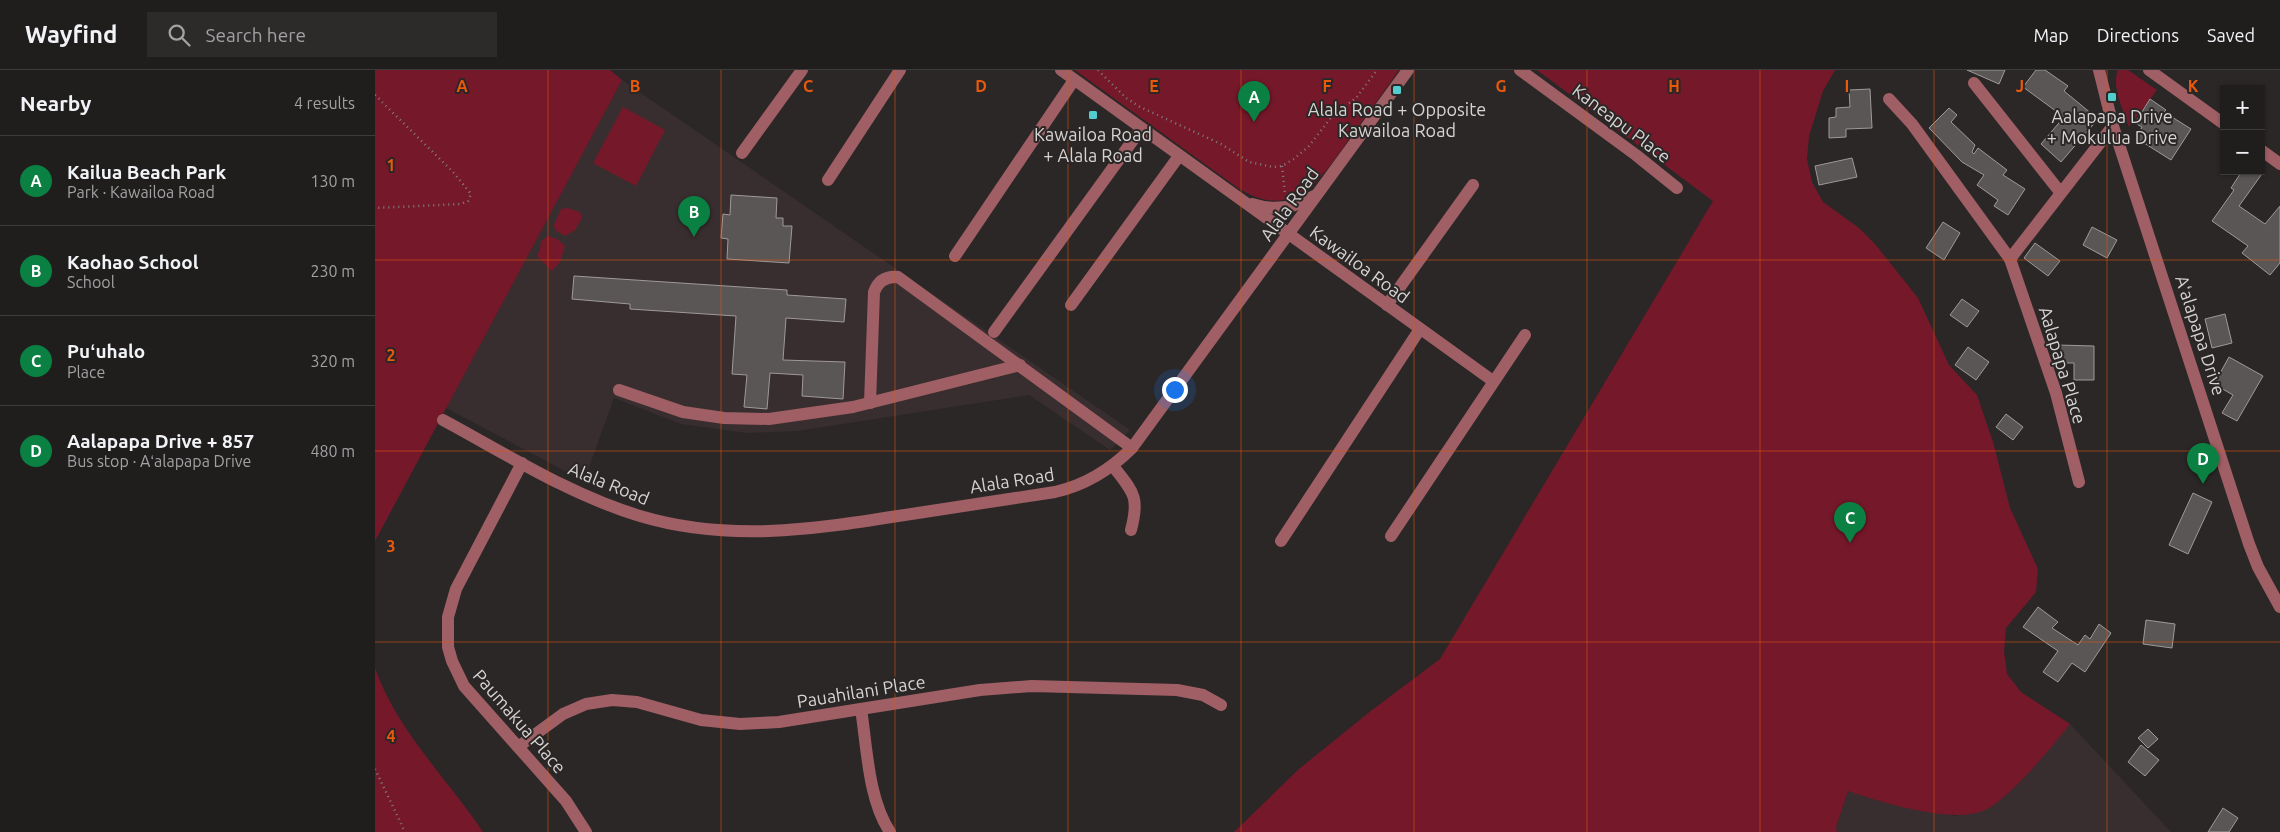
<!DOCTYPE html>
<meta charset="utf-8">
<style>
body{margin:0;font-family:Ubuntu,sans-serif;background:#2d2a2a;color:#f1f3f6}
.controls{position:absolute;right:15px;top:15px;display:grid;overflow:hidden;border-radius:0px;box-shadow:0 1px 4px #0004}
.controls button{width:45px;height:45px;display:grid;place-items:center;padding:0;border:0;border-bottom:1px solid #3d3b3b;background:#201d1d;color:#f1f3f6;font:25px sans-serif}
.you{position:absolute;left:799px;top:319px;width:18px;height:18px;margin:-12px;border:4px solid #fff;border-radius:50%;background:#1a73e8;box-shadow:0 0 0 8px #1a73e833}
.badge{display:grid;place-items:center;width:32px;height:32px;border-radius:50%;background:#0b8043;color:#fff;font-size:16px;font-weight:700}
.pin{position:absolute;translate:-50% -41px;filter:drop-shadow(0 1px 2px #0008)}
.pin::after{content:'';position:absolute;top:26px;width:18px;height:15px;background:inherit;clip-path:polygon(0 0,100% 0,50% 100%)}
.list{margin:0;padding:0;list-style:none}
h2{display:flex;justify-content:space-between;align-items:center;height:65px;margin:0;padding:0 20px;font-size:21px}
h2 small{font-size:16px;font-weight:400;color:#a2a2a4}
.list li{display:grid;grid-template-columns:32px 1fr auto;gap:15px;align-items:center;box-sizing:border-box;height:90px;padding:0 20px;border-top:1px solid #3d3b3b}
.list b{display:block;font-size:19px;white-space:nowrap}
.list p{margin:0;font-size:16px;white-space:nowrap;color:#a2a2a4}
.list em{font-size:16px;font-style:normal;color:#a2a2a4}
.icon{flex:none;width:28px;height:28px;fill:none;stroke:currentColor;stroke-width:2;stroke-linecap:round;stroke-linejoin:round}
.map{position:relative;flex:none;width:1905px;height:762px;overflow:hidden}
header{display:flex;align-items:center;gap:30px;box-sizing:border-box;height:70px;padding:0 25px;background:#201d1d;border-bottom:1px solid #3d3b3b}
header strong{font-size:24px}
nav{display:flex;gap:28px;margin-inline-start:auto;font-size:18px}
.search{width:350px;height:45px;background:#2d2a2a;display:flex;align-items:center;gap:12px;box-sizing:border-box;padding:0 18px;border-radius:0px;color:#a2a2a4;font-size:19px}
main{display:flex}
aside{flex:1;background:#201d1d}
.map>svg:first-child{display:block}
</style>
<header>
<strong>Wayfind</strong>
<div class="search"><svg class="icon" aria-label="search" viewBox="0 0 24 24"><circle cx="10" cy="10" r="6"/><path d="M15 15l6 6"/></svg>Search here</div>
<nav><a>Map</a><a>Directions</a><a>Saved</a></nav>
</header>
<main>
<aside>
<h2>Nearby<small>4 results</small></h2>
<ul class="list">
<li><span class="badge">A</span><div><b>Kailua Beach Park</b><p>Park · Kawailoa Road</p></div><em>130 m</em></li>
<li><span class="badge">B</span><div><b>Kaohao School</b><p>School</p></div><em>230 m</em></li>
<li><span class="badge">C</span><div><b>Puʻuhalo</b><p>Place</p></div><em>320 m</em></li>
<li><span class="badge">D</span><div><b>Aalapapa Drive + 857</b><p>Bus stop · Aʻalapapa Drive</p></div><em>480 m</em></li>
</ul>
</aside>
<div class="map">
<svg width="1905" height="762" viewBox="0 0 1905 762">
<rect width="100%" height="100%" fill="#2b2727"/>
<g fill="#392e2f">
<path d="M247,10L755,360L735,380L654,325L422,361L372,363L306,354L239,328L209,411L71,338Z"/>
<path d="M1695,654L1796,762H1462L1461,757L1473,721L1526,736L1581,746L1632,724Z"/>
</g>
<g fill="#75182a">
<path d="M0,0H235L247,10L0,471Z"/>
<path d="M700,0H1024C1009,22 993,43 977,65C948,106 920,154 863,118Z"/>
<path d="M1162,0H1460L1448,21L1434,66L1432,89L1437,112L1448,132L1484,158L1500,174L1543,228L1574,295L1602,325L1618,372L1635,438L1663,499L1661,522L1631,558L1629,581L1632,604L1646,622L1695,654C1677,677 1635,728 1610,740C1578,755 1506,732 1473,721L1461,757L1462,762H859L924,699L997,640L1065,589L1338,131Z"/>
<path d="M1743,0H1753L1782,20L1754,57C1749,41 1736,17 1743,0Z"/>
<path d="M248,37L290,60L261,116L218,93Z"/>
<path d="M192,138L205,142L207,148L200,160L190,166L180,160L179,155L186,139Z"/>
<path d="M173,166L182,169L190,176L185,192L177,201L162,186L165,179L166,171Z"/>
<path d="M0,598C22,661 72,708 108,762H0Z"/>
</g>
<g fill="#5b5656" stroke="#9f9a9a">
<path d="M1592,0H1630L1624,14Z"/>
<path d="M1661,0H1670L1693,16L1689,21L1723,49L1686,92L1666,74L1689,47L1648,17Z"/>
<path d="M1495,19L1497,58L1471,59V67L1454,68V48L1461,47V38L1475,37L1474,20Z"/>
<path d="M1775,29L1791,40L1789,42L1816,59L1796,90L1761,68L1767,57L1760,53Z"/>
<path d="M1574,38L1582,45L1576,52L1600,75L1597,82L1599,84L1603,78L1632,100L1628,105L1650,119L1633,145L1619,136L1623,130L1602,115L1609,105L1587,92L1554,58Z"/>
<path d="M1477,88L1482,107L1444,115L1440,96Z"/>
<path d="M1867,101H1889L1864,136L1890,154L1905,136V193L1895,205L1867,183L1873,176L1837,151L1859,120L1856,118Z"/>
<path d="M356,125L402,128L401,148H408V156H417L414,193L352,189L353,169L346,168L348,144L355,145Z"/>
<path d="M1568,152L1585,163L1569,190L1551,178Z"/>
<path d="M1717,157L1742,170L1732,188L1708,175Z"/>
<path d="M1660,173L1685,191L1673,206L1649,188Z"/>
<path d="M199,206L412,220V225L471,229L469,252L411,248L408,290L470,292L468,329L427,326L428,305L395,303L392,339L369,337L372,305L357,304L361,246L255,239V234L197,229Z"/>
<path d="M1587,229L1604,241L1592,257L1575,245Z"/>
<path d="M1850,244L1857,273L1837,278L1830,249Z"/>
<path d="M1683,275L1719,276V310H1699V293H1683Z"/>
<path d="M1593,277L1614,292L1601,310L1580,295Z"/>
<path d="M1854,287L1888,306L1862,351L1847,343L1858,325L1839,314Z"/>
<path d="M1631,344L1648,357L1638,370L1621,357Z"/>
<path d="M1818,423L1837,432L1813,484L1794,475Z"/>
<path d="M1663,537L1683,552L1677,558L1703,575L1710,565L1715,569L1724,554L1736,563L1710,602L1697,593L1683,612L1668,602L1683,581L1648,557Z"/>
<path d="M1771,550L1800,554L1797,578L1768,574Z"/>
<path d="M1773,659L1783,669L1773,678L1763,668Z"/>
<path d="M1766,675L1784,690L1770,706L1753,692Z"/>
<path d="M1848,738L1863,748L1854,762H1833Z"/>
</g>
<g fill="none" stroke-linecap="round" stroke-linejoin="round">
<g stroke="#817e7e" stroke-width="2.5" stroke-dasharray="1 4" stroke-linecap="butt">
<path d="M723,0L751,28L765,37L846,74L874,92L898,97L907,96L919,89L934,76L958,45L981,28L1002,0"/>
<path d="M0,25L78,102L96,124L93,131L86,134L0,138"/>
<path d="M907,96L910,124"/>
<path d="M0,699L30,762"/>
</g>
<g stroke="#9f5f64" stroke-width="12">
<path d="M686,0L1118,311"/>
<path d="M1145,0L1261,85L1302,118"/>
<path d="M1724,0L1738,56L1874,474L1883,497L1905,537"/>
<path d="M1774,0L1849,54"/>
<path d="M1599,13L1685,122"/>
<path d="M1514,29L1537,54L1635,189L1681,323L1704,412"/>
<path d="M1886,80L1905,94"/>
<path d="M367,83L427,0"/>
<path d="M453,110L525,0"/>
<path d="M877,134C899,141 919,139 939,126"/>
<path d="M580,186L699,10"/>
<path d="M1635,189L1738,56"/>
<path d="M696,235L804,86"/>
<path d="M1012,235L1098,115"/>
<path d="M619,262L766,59"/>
<path d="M244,320L308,342L349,348L394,349L478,337L645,295"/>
<path d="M495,333L499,222C503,211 511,206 523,207L757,378"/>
<path d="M68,350C131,384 195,425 265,446C352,472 435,460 523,446C575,438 627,430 680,422C711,415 735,400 757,378L1033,0"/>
<path d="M147,393L81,519L73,547V577L77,591L89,616L191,731L211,762"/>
<path d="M738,396C758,422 765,426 756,460"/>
<path d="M1016,466L1150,265"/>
<path d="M906,471L1045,259"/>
<path d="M486,639C492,677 493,729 515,762"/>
<path d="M143,677L188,644L211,634L237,630L262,632L326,650L365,654L404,652L605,620L657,616L802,620L828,625L846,635"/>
</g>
</g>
<path fill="none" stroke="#e8590c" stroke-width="1" stroke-opacity="0.55" d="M173,0V762M346,0V762M520,0V762M693,0V762M866,0V762M1039,0V762M1212,0V762M1385,0V762M1559,0V762M1732,0V762M0,190H1905M0,381H1905M0,572H1905"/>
<g fill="#52cdcd" stroke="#2b2727" stroke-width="2">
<rect x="1017" y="15" width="10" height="10" rx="2.5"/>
<rect x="1732" y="22" width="10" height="10" rx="2.5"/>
<rect x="713" y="40" width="10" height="10" rx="2.5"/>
</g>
<g text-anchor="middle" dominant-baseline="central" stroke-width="4" stroke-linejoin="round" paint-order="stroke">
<g font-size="18" fill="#d6d3d3" stroke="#2b2727">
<text x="1022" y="39">Alala Road + Opposite<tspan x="1022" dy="21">Kawailoa Road</tspan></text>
<text x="1737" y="46">Aalapapa Drive<tspan x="1737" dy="21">+ Mokulua Drive</tspan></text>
<text x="718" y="64">Kawailoa Road<tspan x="718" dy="21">+ Alala Road</tspan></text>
</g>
<g font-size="18" fill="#d6d3d3" stroke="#2b2727">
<text transform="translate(1247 53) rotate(37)">Kaneapu Place</text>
<text transform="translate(914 134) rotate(-54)">Alala Road</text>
<text transform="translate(985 194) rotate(36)">Kawailoa Road</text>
<text transform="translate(1826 265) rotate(72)">Aʻalapapa Drive</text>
<text transform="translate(1688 295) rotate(73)">Aalapapa Place</text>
<text transform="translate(637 410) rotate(-9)">Alala Road</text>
<text transform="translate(234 413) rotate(22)">Alala Road</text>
<text transform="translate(486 621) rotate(-9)">Pauahilani Place</text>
<text transform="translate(145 651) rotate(49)">Paumakua Place</text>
</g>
</g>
<g font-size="16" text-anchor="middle" font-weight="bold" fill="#e8590c" stroke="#2b2727" stroke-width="4" stroke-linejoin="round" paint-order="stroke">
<text x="87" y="22">A</text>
<text x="260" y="22">B</text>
<text x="433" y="22">C</text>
<text x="606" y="22">D</text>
<text x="779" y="22">E</text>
<text x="952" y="22">F</text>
<text x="1126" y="22">G</text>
<text x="1299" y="22">H</text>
<text x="1472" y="22">I</text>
<text x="1645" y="22">J</text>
<text x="1818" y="22">K</text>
<text x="16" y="101">1</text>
<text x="16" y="291">2</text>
<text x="16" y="482">3</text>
<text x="16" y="672">4</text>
</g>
</svg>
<div class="controls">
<button>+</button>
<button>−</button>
</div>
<div class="you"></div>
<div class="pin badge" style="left:879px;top:52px">A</div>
<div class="pin badge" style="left:319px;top:167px">B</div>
<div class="pin badge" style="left:1475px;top:473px">C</div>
<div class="pin badge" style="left:1828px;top:414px">D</div>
</div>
</main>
